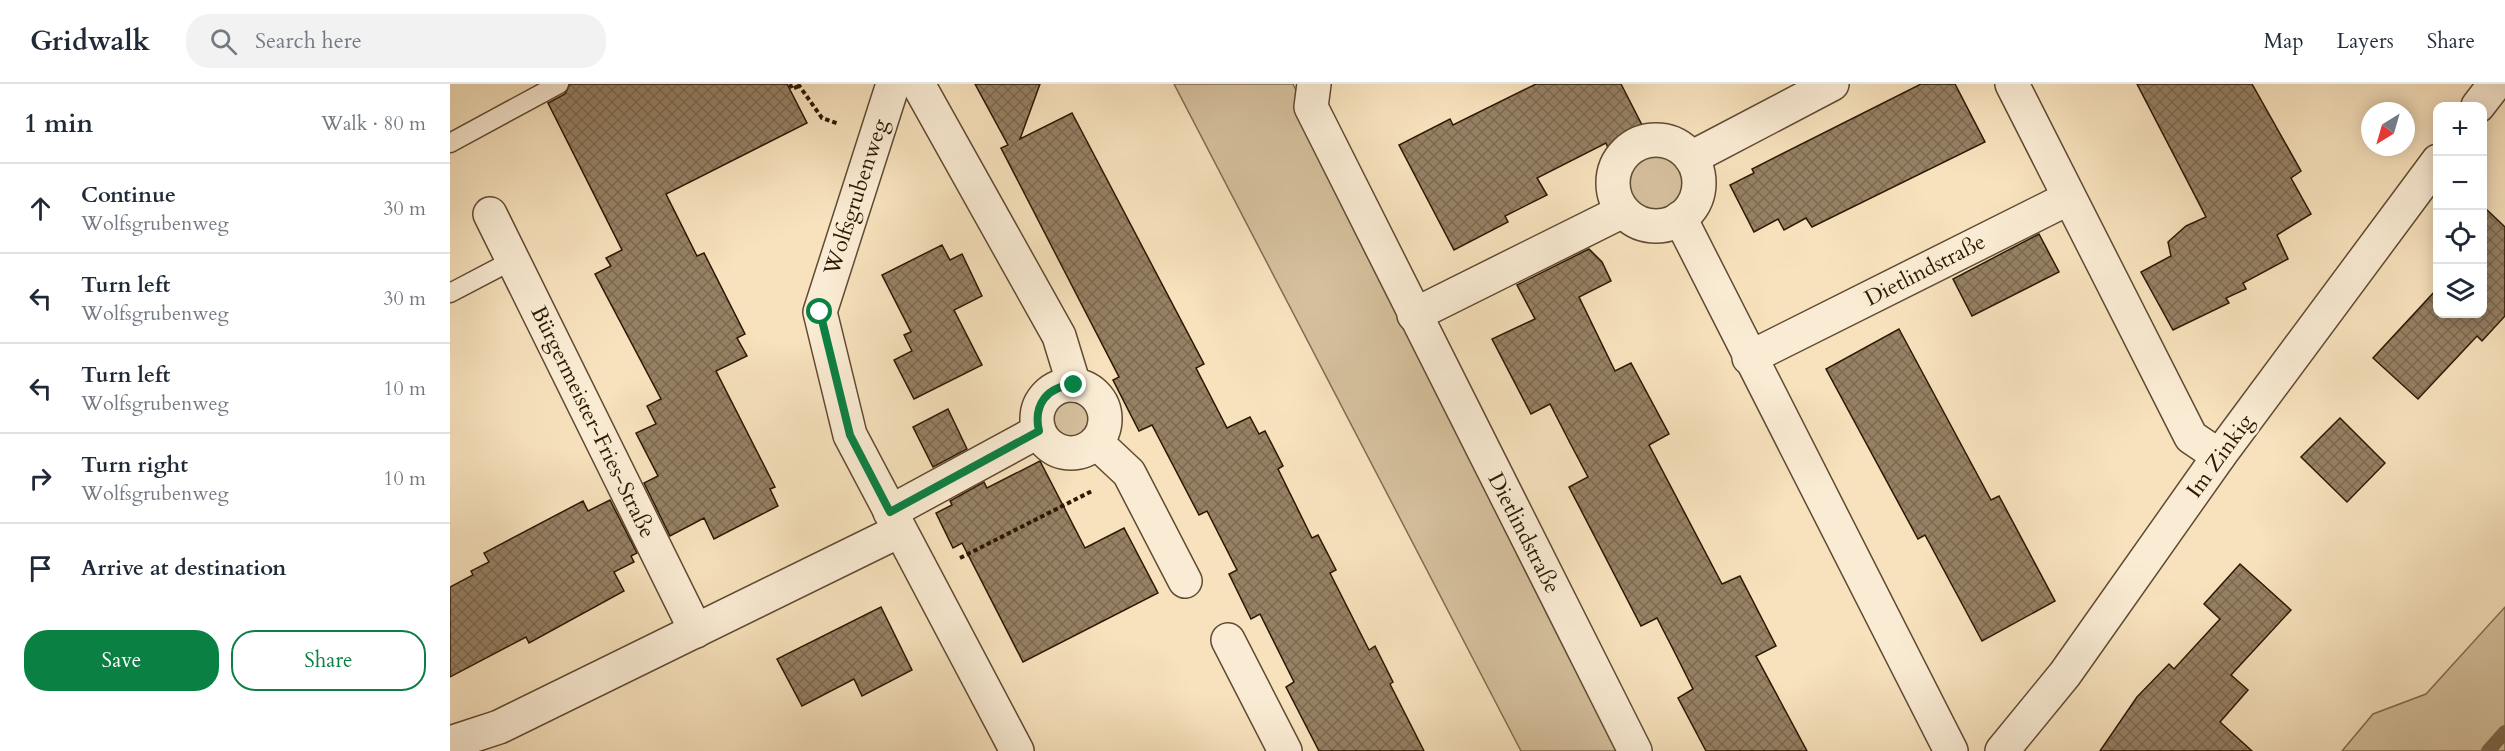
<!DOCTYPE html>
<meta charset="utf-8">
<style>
body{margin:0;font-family:Cardo,serif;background:#f2f2f3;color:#1f2937}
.controls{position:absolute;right:18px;top:18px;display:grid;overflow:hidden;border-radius:12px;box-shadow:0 3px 15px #0003}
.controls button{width:54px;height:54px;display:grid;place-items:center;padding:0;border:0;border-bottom:2px solid #e0e1e3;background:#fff;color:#1f2937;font:30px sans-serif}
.compass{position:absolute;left:1911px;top:18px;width:54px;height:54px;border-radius:50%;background:#fff;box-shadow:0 3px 15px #0003;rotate:217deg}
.stop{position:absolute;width:18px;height:18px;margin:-14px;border:4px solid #0b8043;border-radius:50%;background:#fff}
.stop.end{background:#0b8043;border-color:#fff;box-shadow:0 2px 6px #0008}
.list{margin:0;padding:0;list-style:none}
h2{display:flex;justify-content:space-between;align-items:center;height:78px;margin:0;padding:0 24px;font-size:26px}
h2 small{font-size:20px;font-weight:400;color:#747a83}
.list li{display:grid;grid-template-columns:39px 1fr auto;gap:18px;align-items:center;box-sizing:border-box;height:90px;padding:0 24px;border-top:2px solid #e0e1e3}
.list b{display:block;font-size:22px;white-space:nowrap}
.list p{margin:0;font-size:20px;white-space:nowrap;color:#747a83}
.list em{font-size:20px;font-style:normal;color:#747a83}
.actions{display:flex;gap:12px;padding:18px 24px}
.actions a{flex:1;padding:14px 0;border:2px solid #0b8043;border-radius:24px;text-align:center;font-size:21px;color:#0b8043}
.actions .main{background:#0b8043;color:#fff}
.icon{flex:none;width:33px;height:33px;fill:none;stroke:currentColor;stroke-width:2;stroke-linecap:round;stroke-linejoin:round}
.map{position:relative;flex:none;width:2055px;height:667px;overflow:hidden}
header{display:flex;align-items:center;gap:36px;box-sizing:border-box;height:84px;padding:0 30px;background:#fff;border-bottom:2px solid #e0e1e3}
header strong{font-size:28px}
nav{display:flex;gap:33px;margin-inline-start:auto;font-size:21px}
.search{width:420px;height:54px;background:#f2f2f3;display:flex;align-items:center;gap:15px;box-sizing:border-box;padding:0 21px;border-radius:24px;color:#747a83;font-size:22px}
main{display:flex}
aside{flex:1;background:#fff}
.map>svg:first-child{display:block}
</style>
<header>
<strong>Gridwalk</strong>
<div class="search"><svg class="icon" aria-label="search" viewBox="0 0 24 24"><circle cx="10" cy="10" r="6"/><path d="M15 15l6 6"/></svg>Search here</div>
<nav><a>Map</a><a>Layers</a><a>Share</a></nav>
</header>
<main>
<aside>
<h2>1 min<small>Walk · 80 m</small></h2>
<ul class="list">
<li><svg class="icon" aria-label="ahead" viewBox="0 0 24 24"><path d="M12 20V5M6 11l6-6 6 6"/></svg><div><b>Continue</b><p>Wolfsgrubenweg</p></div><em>30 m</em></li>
<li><svg class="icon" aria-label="left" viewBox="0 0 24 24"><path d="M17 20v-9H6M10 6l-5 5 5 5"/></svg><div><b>Turn left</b><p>Wolfsgrubenweg</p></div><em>30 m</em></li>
<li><svg class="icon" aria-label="left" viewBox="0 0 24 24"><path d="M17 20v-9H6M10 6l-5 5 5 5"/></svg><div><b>Turn left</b><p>Wolfsgrubenweg</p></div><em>10 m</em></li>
<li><svg class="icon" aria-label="right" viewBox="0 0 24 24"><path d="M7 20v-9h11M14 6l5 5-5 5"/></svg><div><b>Turn right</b><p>Wolfsgrubenweg</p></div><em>10 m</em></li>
<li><svg class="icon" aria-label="arrive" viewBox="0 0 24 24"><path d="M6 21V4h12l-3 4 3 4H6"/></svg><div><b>Arrive at destination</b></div></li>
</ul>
<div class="actions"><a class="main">Save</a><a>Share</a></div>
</aside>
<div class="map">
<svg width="2055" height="667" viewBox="0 0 2055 667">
<defs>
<pattern id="building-cross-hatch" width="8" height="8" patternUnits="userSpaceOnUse" patternTransform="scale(1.5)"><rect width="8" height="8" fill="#968164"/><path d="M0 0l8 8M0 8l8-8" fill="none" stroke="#7b6950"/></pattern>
</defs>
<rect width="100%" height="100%" fill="#f7e2bd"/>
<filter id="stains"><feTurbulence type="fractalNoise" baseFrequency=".00333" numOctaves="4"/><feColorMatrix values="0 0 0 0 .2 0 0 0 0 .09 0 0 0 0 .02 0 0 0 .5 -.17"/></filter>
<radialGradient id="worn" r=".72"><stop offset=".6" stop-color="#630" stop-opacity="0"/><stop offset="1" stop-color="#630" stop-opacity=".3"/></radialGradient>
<g fill="#d5c09d" stroke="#816c50" stroke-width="1.5">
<path d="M724,0H843L1173,667H1071Z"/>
<circle cx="1206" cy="98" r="43"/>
<circle cx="621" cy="335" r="34"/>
<path d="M2055,523V667H1892L1923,630L1976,610Z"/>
</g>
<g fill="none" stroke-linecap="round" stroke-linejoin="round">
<path stroke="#7d684d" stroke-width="14" d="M2038,667L2055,648"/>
</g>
<g fill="url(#building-cross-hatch)" stroke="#2d1803" stroke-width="1.5">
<path d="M120,0H337L357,39L216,110L247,172L254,169L295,250L287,254L297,272L266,287L325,403L320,405L328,422L264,455L254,434L220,452L194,399L208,392L186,349L206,340L197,322L211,315L145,190L161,182L156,174L172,166L98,19L115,10Z"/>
<path d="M525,0H590L570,55L622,29L754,280L746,284L777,344L800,333L809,350L815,347L833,382L828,385L862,454L868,451L886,486L880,489L919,566L925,562L943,598L940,600L974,667H869L836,603L844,598L810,530L801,535L779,490L787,486L757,427L749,431L702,341L689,347L663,296L669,293L551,64L558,61Z"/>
<path d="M1086,0H1171L1194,45L1158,64L1156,59L1087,94L1097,111L1055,132L1058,138L1004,166L949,61L1000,35L1003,41Z"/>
<path d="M1471,0H1505L1535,58L1362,143L1356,134L1334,146L1328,135L1304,148L1280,101L1304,89L1302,85Z"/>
<path d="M1687,0H1802L1851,87L1841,94L1861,130L1827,151L1838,175L1793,199L1796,205L1776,214L1779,219L1723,246L1691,188L1721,172L1718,158L1736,142L1756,133Z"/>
<path d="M2036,125L2055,143V232L2032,257L2027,252L1968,315L1923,274L1988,204V230H2032V129Z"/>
<path d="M1589,150L1609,188L1522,232L1503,195Z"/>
<path d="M492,161L500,176L512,170L532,212L504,226L532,281L464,315L444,276L462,267L454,251L461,248L432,191Z"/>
<path d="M1139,165L1152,178L1161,197L1129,213L1165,287L1181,279L1219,350L1199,361L1272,500L1290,492L1326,562L1306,572L1357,667H1256L1228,614L1243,605L1225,569L1207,534L1191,542L1119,403L1138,393L1119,357L1100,320L1081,330L1042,255L1085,235L1067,201Z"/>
<path d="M1449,245L1541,416L1549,412L1605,517L1532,557L1475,451L1468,455L1376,285Z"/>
<path d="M498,325L517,365L483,383L463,343Z"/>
<path d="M1890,334L1935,379L1897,418L1851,373Z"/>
<path d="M590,377L635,464L674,444L708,509L573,578L512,459L503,464L486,429L502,421L500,417L534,398L537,404Z"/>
<path d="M160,416L187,469L181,472L184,478L164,488L174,507L79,559L76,553L0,593V503L23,491L21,487L39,478L34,469L133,417L138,427Z"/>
<path d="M1790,480L1841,526L1781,591L1798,606L1770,638L1802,667H1650L1687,613L1719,580L1724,585L1770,535L1754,520Z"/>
<path d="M431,523L462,586L412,612L404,595L352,622L327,575Z"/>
</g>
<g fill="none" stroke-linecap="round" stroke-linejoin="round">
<defs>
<g id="service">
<path d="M0,59L109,0"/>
<path d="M0,209L63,176"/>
</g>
<g id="minor">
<path d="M443,0L370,228L400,351L567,667"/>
<path d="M468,0L609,252L624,301"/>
<path d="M864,0L861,23L1185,667"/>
<path d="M1562,0L1741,353L1769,372"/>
<path d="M2028,22L2045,0"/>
<circle cx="1206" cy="99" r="43"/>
<path d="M1241,74L1382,0"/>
<path d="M40,130L246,547"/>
<path d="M1230,134L1501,667"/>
<path d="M964,231L1173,127"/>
<path d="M1299,274L1619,114"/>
<circle cx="621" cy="335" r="34"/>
<path d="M646,358L679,389L735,497"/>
<path d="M440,428L589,347"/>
<path d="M778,556L835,667"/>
<path d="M0,659L49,643L449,447"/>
<path d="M1552,667L1615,590L1769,372L1988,77"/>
</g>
</defs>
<use href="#service" stroke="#604a32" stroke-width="21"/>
<use href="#minor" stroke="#604a32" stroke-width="36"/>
<g stroke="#2d1803" stroke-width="4" stroke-dasharray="4.5 3" stroke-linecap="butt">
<path d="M340,0L342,5L349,2"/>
<path d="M348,0L372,34L389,40"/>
<path d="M510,474L642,407"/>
</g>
<use href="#service" stroke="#faecd4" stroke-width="18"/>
<use href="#minor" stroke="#faecd4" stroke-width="33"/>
</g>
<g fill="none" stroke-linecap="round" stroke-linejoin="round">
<path stroke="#0b8043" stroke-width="8" d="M370,228L400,351L440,428L589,347C583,321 597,302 624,301"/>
</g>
<g text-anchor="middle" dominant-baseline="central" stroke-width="6" stroke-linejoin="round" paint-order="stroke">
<g font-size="22" fill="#2d1803" stroke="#faecd4">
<text transform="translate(406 113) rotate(-72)">Wolfsgrubenweg</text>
<text transform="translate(1475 186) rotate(-27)">Dietlindstraße</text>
<text transform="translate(143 338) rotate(64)">Bürgermeister-Fries-Straße</text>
<text transform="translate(1770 372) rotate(-54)">Im Zinkig</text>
<text transform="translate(1074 449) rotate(63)">Dietlindstraße</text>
</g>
</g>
<rect width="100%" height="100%" filter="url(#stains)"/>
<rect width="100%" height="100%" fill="url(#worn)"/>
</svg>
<div class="controls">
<button>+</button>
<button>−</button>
<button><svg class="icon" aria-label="locate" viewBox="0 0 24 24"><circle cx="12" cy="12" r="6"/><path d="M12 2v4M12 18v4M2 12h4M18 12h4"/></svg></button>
<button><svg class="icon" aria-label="layers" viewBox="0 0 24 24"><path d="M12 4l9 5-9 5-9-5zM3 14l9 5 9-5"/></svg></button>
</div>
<svg class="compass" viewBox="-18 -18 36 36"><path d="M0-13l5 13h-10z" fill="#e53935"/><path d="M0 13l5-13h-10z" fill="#747a83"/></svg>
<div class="stop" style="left:370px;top:228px"></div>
<div class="stop end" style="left:624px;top:301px"></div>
</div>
</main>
